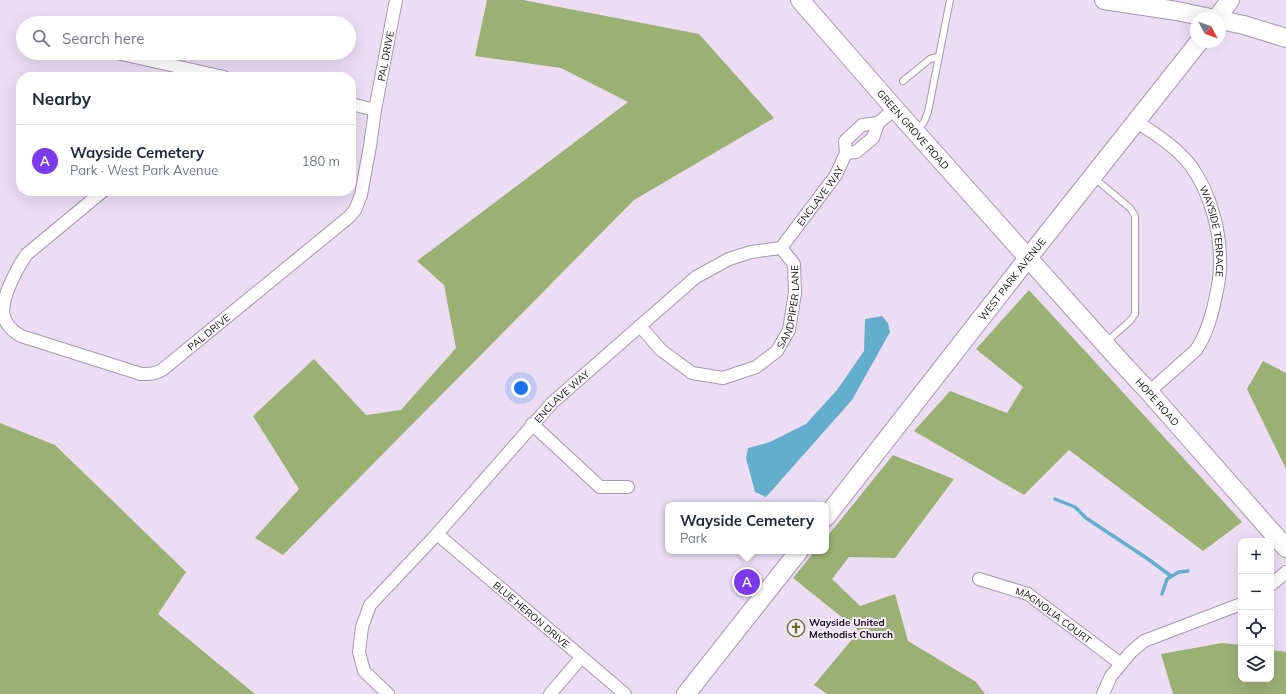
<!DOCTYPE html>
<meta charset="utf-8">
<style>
body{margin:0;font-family:Mulish,sans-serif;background:#f6f6f7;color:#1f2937}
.controls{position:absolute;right:12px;bottom:12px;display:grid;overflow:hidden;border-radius:8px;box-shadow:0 4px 16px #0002}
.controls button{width:36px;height:36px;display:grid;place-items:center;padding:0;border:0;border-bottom:1px solid #e0e1e3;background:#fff;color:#1f2937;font:20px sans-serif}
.compass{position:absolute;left:1190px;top:12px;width:36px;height:36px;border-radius:50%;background:#fff;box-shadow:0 4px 16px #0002;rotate:131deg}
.you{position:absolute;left:521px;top:388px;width:14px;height:14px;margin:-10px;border:3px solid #fff;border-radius:50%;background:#1a73e8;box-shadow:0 0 0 6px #1a73e833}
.badge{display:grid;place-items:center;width:26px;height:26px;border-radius:50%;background:#7c3aed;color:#fff;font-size:13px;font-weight:700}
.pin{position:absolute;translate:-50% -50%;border:2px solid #fff;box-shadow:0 1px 4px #0006}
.popup{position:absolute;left:665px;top:502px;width:164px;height:52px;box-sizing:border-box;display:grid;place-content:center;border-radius:8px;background:#fff;filter:drop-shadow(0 1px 3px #0005);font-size:13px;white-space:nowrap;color:#747a83}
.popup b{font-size:15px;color:#1f2937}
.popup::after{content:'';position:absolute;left:50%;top:100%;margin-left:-8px;border:8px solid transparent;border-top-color:#fff}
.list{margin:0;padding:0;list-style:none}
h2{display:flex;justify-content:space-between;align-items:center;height:52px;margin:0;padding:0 16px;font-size:17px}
h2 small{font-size:13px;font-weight:400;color:#747a83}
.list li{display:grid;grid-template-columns:26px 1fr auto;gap:12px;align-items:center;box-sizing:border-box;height:72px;padding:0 16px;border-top:1px solid #e0e1e3}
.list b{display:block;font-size:15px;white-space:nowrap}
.list p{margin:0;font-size:13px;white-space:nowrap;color:#747a83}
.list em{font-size:13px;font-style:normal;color:#747a83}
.icon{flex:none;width:22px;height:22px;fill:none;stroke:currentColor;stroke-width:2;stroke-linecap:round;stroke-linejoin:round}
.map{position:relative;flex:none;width:1286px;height:694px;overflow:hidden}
.search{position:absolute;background:#fff;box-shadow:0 4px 16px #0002;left:16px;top:16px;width:340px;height:44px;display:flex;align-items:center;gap:10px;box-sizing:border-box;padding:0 14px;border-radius:22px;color:#747a83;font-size:15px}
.panel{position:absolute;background:#fff;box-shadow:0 4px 16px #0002;left:16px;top:72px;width:340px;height:124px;border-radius:16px}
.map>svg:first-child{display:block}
</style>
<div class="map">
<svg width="1286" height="694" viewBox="0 0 1286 694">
<rect width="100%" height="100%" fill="#ecddf5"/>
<g fill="#9bb173">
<path d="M487,0H523L699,34L774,118L634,200L283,555L255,538L299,489L253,416L314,359L366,415L401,410L456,348L444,285L417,261L628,102L561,68L475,56Z"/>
<path d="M1029,290L1242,522L1203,551L1069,450L1024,495L914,431L950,391L1007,413L1023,387L976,349Z"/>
<path d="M1263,361L1286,373V469L1247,389Z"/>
<path d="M0,423L55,445L186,572L158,614L255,694H0Z"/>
<path d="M893,455L954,479L895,558L849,557L832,579L860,606L895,594L908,641L976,682L985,694H827L814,685L859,631L793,578L815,551H826V538Z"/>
<path d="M1222,643L1241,645V679H1271V650L1286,652V694H1173L1161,654Z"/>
</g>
<path fill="#62aecc" d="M882,316L888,323L890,332L852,400L766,497L755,492L746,458L748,448L770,442L806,424L837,390L864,351L865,319Z"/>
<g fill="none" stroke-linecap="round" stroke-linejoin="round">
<g stroke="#62aecc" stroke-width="3.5">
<path d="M1055,499L1075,507L1086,518L1148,559L1171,576"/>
<path d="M1162,594L1167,579L1179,572L1188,571"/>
</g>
<defs>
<g id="lane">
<path d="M903,81L930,59L938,57"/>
<path d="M916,131L924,122L928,112L950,0"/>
<path d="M1093,177L1130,208L1135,216V314L1130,321L1105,343"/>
</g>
<g id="street">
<path d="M117,53L224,77"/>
<path d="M351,104L375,110"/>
<path id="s1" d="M1137,122C1157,135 1176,147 1191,166C1211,194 1221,232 1220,267C1220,281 1216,295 1213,309C1209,324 1205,337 1196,350L1149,392"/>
<path d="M846,153L856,152L873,138L878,123L895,109"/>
<path id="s2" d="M103,191L27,254C19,265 14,275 9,287C0,309 0,324 21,336L141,374C149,374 155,374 162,370L349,217L355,210L361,195L370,146L375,110L396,0"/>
<path id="s3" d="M640,326L661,350L692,373L723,378L756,367L777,351L789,330L795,293L794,264L781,248"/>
<path d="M532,424L600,487H628"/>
<path id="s4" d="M437,534L625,694"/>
<path id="s5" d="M979,579L1028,594L1121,664"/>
<path d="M1271,585L1286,572"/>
<path id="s6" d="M388,694L364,671L359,652L362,627L370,605L437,534L552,403L696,277L729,259L751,252L781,248L836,175L846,153L845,141L862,125L878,123"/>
<path d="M550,694L581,658"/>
<path d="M1103,694L1111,676L1131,652L1144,641L1241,604"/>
</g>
<g id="secondary">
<path id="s7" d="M800,0L895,109L1122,363L1149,392L1286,548"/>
<path d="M1104,0L1177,11L1210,18"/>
<path d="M1217,18L1230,0"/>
<path d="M1220,20L1244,25L1286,38"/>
<path id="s8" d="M826,517L1028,258L1199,42"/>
<path d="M686,694L799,551"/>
</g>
</defs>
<use href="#lane" stroke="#a698ae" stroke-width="8"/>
<use href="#street" stroke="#a698ae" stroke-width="14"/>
<use href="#secondary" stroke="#a698ae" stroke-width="20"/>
<use href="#lane" stroke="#fff" stroke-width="6"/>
<use href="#street" stroke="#fff" stroke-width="12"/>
<use href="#secondary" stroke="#fff" stroke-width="18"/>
</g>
<defs>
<symbol id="church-ring" viewBox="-11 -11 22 22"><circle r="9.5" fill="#f8ecff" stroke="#64721e" stroke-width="1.5"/><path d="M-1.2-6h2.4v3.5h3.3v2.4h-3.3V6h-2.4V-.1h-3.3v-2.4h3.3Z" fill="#64721e"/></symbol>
</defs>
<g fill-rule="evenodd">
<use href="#church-ring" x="786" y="618" width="20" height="20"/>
</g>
<g text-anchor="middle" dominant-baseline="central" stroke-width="4" stroke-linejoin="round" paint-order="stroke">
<g font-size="10" fill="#140f17" stroke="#f8ecff">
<text stroke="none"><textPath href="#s2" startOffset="749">PAL DRIVE</textPath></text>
<text stroke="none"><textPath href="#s7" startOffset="172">GREEN GROVE ROAD</textPath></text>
<text stroke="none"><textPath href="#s6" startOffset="721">ENCLAVE WAY</textPath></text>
<text stroke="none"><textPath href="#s1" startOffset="140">WAYSIDE TERRACE</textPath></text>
<text stroke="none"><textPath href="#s8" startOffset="302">WEST PARK AVENUE</textPath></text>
<text stroke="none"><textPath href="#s3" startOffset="210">SANDPIPER LANE</textPath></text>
<text stroke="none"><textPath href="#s2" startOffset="401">PAL DRIVE</textPath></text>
<text stroke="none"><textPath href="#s6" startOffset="385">ENCLAVE WAY</textPath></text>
<text stroke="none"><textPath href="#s7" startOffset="538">HOPE ROAD</textPath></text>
<text stroke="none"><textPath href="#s4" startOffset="124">BLUE HERON DRIVE</textPath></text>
<text stroke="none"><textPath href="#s5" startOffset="84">MAGNOLIA COURT</textPath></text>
</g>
<g font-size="10" font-weight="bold" fill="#140f17" stroke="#f8ecff" text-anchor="start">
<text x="809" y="622">Wayside United<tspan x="809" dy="12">Methodist Church</tspan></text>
</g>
</g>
</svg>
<div class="controls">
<button>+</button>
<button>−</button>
<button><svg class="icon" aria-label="locate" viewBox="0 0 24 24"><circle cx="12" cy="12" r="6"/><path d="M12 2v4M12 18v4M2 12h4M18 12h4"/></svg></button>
<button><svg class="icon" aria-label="layers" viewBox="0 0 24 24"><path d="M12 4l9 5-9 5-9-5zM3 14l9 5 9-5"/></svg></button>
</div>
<svg class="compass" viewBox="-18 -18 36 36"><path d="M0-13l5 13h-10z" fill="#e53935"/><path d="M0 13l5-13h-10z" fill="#747a83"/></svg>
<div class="you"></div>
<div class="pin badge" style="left:747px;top:582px">A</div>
<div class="popup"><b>Wayside Cemetery</b>Park</div>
<div class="search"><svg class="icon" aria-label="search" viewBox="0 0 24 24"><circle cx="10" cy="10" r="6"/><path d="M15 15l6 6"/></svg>Search here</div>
<section class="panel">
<h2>Nearby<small></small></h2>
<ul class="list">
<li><span class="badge">A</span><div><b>Wayside Cemetery</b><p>Park · West Park Avenue</p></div><em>180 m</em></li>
</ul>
</section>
</div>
